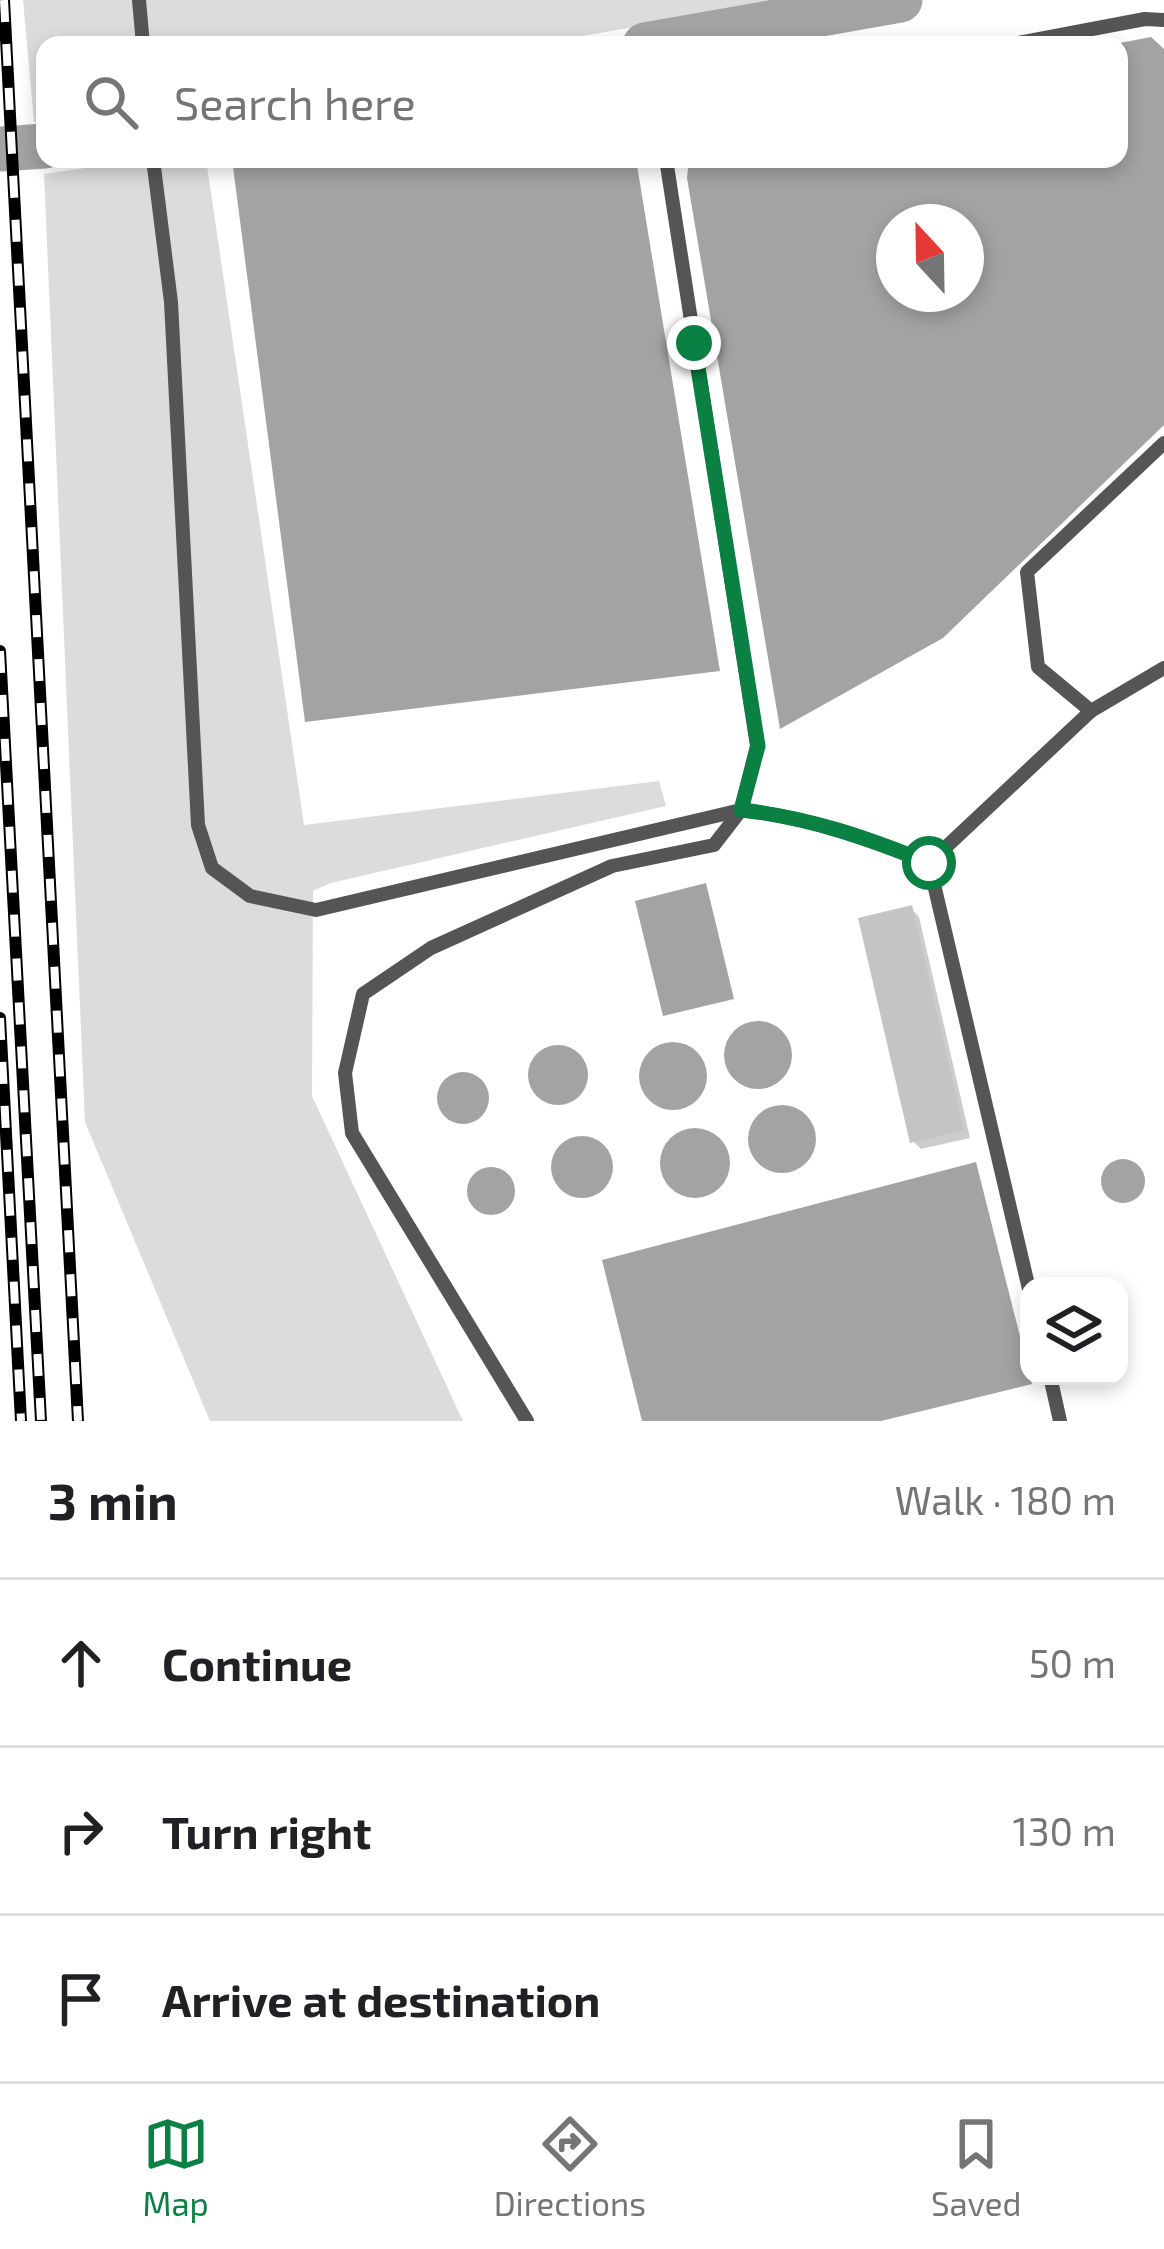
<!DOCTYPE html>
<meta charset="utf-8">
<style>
body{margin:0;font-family:"Exo 2",sans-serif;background:#f2f2f2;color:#202124}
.controls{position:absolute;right:36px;bottom:36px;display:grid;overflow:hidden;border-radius:24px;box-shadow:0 6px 18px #0003}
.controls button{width:108px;height:108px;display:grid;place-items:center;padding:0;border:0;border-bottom:3px solid #e0e0e0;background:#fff;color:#202124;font:60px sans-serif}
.compass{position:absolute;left:876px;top:204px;width:108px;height:108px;border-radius:50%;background:#fff;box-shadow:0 6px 18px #0003;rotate:338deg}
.stop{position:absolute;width:36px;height:36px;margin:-27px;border:9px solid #0b8043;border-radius:50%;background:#fff}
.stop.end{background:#0b8043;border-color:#fff;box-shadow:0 3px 12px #0008}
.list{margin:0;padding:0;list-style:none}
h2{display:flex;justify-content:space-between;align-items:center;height:156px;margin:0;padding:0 48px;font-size:51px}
h2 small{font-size:39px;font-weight:400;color:#757577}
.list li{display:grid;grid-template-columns:78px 1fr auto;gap:36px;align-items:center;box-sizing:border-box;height:168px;padding:0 48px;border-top:3px solid #e0e0e0}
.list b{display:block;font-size:45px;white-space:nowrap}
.list em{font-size:39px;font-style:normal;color:#757577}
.icon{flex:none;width:66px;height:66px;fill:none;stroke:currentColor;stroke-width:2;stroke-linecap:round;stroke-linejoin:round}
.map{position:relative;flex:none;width:1164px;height:1421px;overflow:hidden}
.search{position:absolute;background:#fff;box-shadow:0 6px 18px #0003;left:36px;right:36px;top:36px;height:132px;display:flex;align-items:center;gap:30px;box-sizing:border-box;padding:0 42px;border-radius:24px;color:#757577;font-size:45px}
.sheet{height:660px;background:#fff}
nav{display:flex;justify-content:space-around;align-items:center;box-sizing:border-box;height:168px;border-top:3px solid #e0e0e0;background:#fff;font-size:33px;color:#757577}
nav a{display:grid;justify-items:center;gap:6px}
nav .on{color:#0b8043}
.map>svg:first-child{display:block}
</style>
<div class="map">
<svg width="1164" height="1421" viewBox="0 0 1164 1421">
<rect width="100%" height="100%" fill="#fff"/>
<g fill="#dcdcdc">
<path d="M23,0H792L530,45H45V121L34,122Z"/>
<path d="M148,159H206L304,825L659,781L666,806L331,883L313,891L312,1096L463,1421H210L85,1122L44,174Z"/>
</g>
<g fill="#a3a3a3" fill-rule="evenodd">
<path d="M1151,37L1164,49V425L943,638L780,729L687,178L689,159H1119V45H1109ZM894,222H966V294H894Z"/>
<path d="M232,159H636L720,671L305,722Z"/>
<path d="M706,883L734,999L663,1016L635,901Z"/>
<circle cx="758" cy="1055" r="34"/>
<circle cx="673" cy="1076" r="34"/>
<circle cx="558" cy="1075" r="30"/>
<circle cx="463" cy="1098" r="26"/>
<circle cx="782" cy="1139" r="34"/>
<circle cx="695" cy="1163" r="35"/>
<circle cx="582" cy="1167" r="31"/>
<circle cx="1123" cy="1181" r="22"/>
<path d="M976,1162L1032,1384L881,1421H642L602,1260Z"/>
<circle cx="491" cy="1191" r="24"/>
</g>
<path fill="#0003" d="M911,908L919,917L970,1138L921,1149L913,1141Z"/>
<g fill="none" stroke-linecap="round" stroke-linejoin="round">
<g stroke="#a3a3a3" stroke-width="45">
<path d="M645,45L900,0"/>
<path d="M0,149L45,146"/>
</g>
</g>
<path fill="#c4c4c4" d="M912,905L964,1130L910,1143L858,918Z"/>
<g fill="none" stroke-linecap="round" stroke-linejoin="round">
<g stroke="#555" stroke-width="14">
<path d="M139,0L143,45"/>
<path d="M1008,45L1145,19L1164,20"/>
<path d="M153,159L171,302L198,825L212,868L250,896L316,910L741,810C807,817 868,838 929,863L1029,1289"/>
<path d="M1091,711L1164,668"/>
<path d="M929,863L1091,711L1038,667L1027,572L1164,443"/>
<path d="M1050,1376L1060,1421"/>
<path d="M527,1421L352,1133L345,1073L363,994L431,948L612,866L714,845L741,810L757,746L666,159"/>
</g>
<defs>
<g id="rail">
<path d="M4,0L78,1421"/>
<path d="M0,651L41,1421"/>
<path d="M0,1018L21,1421"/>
</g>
</defs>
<use href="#rail" stroke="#000" stroke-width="12"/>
<use href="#rail" stroke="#fff" stroke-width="8" stroke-dasharray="22" stroke-linecap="butt"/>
</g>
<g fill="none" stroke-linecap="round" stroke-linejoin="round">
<path stroke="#0b8043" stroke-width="15" d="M694,343L758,746L741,810C807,817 868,838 929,863"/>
</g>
</svg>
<div class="controls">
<button><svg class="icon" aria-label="layers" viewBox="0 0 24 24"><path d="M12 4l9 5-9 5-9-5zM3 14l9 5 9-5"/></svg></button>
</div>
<svg class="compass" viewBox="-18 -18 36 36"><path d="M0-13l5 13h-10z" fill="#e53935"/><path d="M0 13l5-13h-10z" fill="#757577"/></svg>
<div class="stop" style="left:929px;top:863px"></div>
<div class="stop end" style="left:694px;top:343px"></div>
<div class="search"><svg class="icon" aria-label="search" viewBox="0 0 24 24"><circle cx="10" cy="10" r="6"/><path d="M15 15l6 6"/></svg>Search here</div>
</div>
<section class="sheet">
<h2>3 min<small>Walk · 180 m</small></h2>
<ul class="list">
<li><svg class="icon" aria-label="ahead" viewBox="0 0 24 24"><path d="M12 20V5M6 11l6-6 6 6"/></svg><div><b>Continue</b></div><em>50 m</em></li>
<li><svg class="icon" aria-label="right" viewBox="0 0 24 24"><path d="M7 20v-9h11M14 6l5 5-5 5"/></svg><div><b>Turn right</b></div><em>130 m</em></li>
<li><svg class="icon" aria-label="arrive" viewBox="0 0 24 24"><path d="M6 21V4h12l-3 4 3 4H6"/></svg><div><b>Arrive at destination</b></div></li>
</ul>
</section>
<nav>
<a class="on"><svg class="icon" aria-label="map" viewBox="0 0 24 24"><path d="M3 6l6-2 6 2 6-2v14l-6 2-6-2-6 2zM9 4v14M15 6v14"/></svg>Map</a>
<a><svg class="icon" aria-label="directions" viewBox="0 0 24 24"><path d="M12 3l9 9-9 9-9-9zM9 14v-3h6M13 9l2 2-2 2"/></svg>Directions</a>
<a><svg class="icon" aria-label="saved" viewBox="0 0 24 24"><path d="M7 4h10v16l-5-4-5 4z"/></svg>Saved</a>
</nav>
